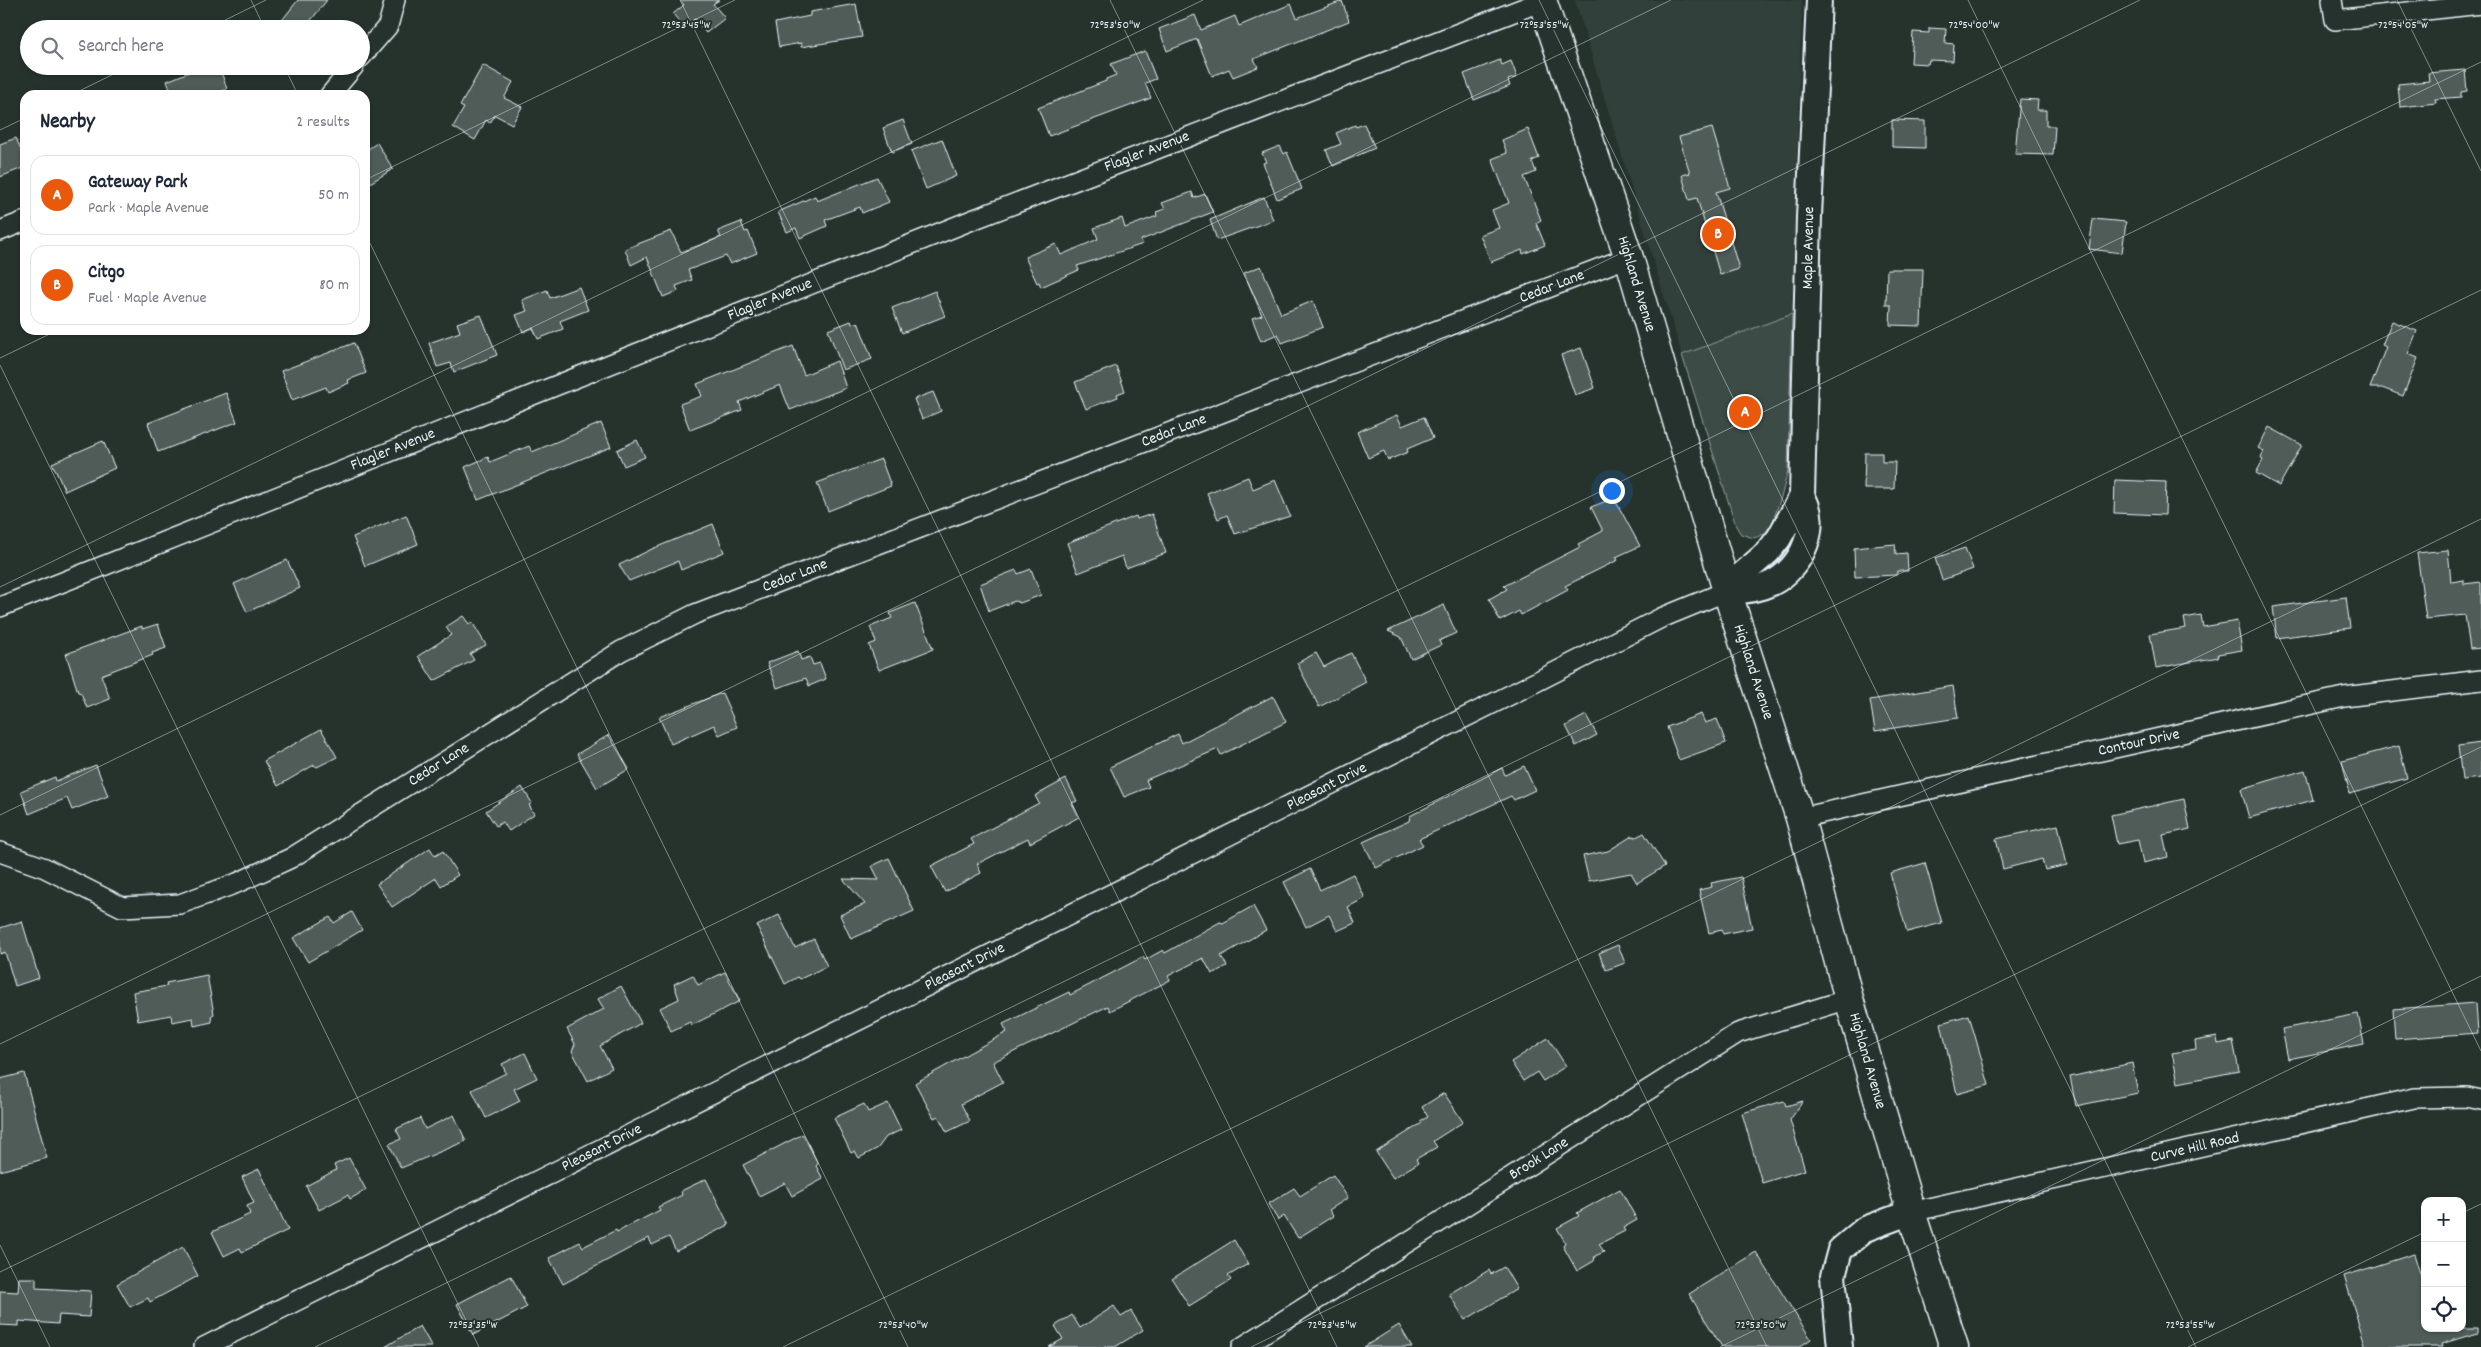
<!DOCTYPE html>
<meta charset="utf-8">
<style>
body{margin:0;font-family:Dekko,sans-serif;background:#f2f2f3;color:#1f2937}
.controls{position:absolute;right:15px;bottom:15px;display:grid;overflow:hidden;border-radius:10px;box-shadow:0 1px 4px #0004}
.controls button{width:45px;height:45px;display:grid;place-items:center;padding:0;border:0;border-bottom:1px solid #e0e1e3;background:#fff;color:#1f2937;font:25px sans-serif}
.you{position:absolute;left:1611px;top:490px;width:18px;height:18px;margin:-12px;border:4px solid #fff;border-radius:50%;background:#1a73e8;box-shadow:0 0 0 8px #1a73e833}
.badge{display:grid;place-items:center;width:32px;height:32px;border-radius:50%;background:#ea580c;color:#fff;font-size:16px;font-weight:700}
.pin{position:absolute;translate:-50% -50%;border:2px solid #fff;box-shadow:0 1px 5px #0006}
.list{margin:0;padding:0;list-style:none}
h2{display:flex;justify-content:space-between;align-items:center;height:65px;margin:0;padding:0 20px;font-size:21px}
h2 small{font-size:16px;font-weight:400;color:#747a83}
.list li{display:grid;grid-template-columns:32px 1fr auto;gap:15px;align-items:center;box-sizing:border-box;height:80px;margin:0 10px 10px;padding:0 10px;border:1px solid #e0e1e3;border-radius:15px}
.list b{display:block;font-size:19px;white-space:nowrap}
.list p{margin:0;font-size:16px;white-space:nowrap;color:#747a83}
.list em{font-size:16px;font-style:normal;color:#747a83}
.icon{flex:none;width:28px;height:28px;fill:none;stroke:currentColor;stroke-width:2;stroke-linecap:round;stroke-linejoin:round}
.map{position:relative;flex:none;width:2481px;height:1347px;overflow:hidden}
.search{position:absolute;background:#fff;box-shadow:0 1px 4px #0004;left:20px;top:20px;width:350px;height:55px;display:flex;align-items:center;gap:12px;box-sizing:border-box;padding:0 18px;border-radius:28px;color:#747a83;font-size:19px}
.panel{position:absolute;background:#fff;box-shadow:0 1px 4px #0004;left:20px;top:90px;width:350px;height:245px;border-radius:15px}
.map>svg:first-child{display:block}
</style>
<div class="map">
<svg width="2481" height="1347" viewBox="0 0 2481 1347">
<rect width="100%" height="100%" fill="#26332d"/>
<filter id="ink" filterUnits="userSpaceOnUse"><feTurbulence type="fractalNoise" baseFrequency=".02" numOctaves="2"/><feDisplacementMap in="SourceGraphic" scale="10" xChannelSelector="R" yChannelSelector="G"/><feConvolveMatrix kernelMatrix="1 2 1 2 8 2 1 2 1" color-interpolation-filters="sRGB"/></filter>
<g filter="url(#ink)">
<path fill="#333f3a" d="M1575,0H1802L1792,314L1682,355Z"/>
<path fill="#3e4b47" stroke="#939ea0" d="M1792,314L1788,470L1782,494L1772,524L1764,534L1754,538L1741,534L1736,526L1682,355Z"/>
<g fill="#505c59" stroke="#e8f1f8">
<path d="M298,0H327L304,29H275Z"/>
<path d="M680,0H719L713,4L725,18L706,33L695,19L684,27L673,14L684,5Z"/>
<path d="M1342,1L1349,21L1254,59L1258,67L1233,77L1229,69L1212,76L1197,39L1167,51L1159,29L1195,15L1201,30L1235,16L1239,26L1291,4L1297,18Z"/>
<path d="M856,4L862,37L801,47V43L779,47L775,23L810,16V12Z"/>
<path d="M1929,28L1946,29L1945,43L1954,44L1953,61L1929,60L1928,64L1911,63L1913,32L1929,33Z"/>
<path d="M1145,51L1156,79L1145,83L1151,98L1049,136L1038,108L1106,81V79L1116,75L1111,64Z"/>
<path d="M1500,60L1502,65L1511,61L1517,77L1508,80L1510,86L1474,100L1464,74Z"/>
<path d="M483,65L513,82L504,98L522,107L512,124L495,115L490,123L486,120L475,140L453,127L464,108L460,106Z"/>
<path d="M204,66H219L227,89L213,95H172L167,81Z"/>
<path d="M2465,70L2467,91L2461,92V97L2435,99L2436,103L2400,107L2398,84L2429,81L2428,73Z"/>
<path d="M2020,99L2038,100L2037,110H2046V126H2055L2053,155L2015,154Z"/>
<path d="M903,120L912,144L892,152L883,128Z"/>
<path d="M1892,120L1925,121V148L1892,147Z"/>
<path d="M1364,124L1375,148L1333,166L1326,150L1341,144L1336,133L1355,125L1356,127Z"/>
<path d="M1712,128L1730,188L1716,192L1739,269L1720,275L1697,198L1689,200L1682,175L1690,173L1679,137Z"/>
<path d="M1528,129L1539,158L1532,161L1536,172L1524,177L1541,220L1536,223L1545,245L1523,254L1522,250L1491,262L1480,235L1499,228L1492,210L1509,203L1492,159L1507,153L1502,140Z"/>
<path d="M16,138L25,159V167L0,177V144Z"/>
<path d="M942,139L956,176L926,189L911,151Z"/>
<path d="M377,143L393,169L365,186V151Z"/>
<path d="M1280,146L1284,154L1287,152L1302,189L1277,199L1263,163L1266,162L1262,153Z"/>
<path d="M877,177L889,202L862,213L860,207L825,220L827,226L800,238L796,228L787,232L778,212L815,196L817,201Z"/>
<path d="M1192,192L1194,198L1205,194L1213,212L1141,240L1143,244L1077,266L1079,270L1041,287L1039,282L1037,283L1025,257L1056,244L1061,255L1098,239L1094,228L1122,218L1125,228L1157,216L1156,212L1165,209L1162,203Z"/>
<path d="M1264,197L1273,220L1217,240L1210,220Z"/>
<path d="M2093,219L2126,222L2122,253L2089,249Z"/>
<path d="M741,222L745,232L748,231L757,253L730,264L726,256L688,270L692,280L676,286L678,291L663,297L647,257L631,265L625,249L671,231L681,252L721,237L718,231Z"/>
<path d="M1261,266L1281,314L1313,301L1323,327L1282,343L1278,334L1261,341L1252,318L1262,315L1244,273Z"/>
<path d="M1887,269H1923L1921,326L1890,325L1891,305H1886Z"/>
<path d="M579,287L588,310L560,321L563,329L538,339L533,328L523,332L516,315L527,311L522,300L547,290L550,298Z"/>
<path d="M935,291L945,316L902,333L892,308Z"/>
<path d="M481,315L497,355L454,372L451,363L437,367L429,343L460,332L457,323Z"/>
<path d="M851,321L852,324L858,322L872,359L843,370L828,330Z"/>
<path d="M2392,321L2417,331L2408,354L2418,358L2403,396L2382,388H2370L2386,347L2382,345Z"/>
<path d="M354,343L366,373L348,380L349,383L328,392L326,387L292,400L281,371Z"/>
<path d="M793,346L804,375L837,361L846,388L790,410L780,385L739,402L742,410L690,430L680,404L702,396L697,384Z"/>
<path d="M1581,348L1595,388L1575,395L1561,355Z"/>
<path d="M1116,366L1125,391L1117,394L1118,397L1086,409L1075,382Z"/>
<path d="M933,392L941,411L922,419L914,399Z"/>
<path d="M226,393L237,422L158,452L148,423Z"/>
<path d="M1397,415L1402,426L1424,417L1433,438L1407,449L1408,452L1388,460L1384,451L1368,458L1357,432Z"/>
<path d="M601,423L611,447L478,500L465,467L488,457L490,462L529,446L532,452Z"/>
<path d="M2269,427L2302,445L2279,486L2256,473L2263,460L2261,457L2264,451L2258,448Z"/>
<path d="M637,440L645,457L624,466L617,450Z"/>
<path d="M103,441L115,468L65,491L52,463Z"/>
<path d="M1865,453H1882V462H1895L1894,489H1864Z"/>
<path d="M881,459L891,486L828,511L817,483Z"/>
<path d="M1248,477L1253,489L1275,480L1290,516L1235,534L1227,515L1218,519L1207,493Z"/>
<path d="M2115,480L2166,482L2165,515L2114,513Z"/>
<path d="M1614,498L1640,546L1616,557L1618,560L1565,586L1568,590L1521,615L1519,611L1500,621L1489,599L1507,589L1504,586L1580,547L1578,544L1603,531L1591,507Z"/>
<path d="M1152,514L1166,553L1126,568L1122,556L1078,573L1067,543L1136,516L1137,519Z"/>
<path d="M406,515L418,544L365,566L353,537Z"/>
<path d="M713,524L724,552L681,570L678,561L629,581L619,565L652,549Z"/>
<path d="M1895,544L1896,554L1907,553L1908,571H1898L1896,575L1855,577L1854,548Z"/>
<path d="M1965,548L1973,569L1942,580L1935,558Z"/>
<path d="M2448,550L2451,582L2464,580V584L2481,582V648L2470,649L2465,615L2426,619L2417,553Z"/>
<path d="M287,560L300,588L247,612L234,584Z"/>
<path d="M1031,569L1041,595L1020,603L1015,601L989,611L980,584L1016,570L1018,574Z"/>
<path d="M2346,597L2350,628L2277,638L2273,607Z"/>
<path d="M915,603L933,649L879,670L869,645L876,642L870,627L892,618L890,613Z"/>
<path d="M1444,605L1456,633L1439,641L1441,645L1411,659L1401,637L1388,631Z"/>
<path d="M2201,615L2203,627L2237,621L2242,650L2218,654L2219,657L2156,668L2150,634L2186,628L2184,618Z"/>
<path d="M463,616L469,624L472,622L486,645L470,654L474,660L434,681L418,656L451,635L446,627Z"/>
<path d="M158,624L166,648L152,653L153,655L101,675L110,699L87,708L81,693L78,692L66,654L142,626V629Z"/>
<path d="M798,651L801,660L810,657L813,665L820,663L826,679L809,686L806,678L777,688L767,663Z"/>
<path d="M1316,653L1324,667L1351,653L1366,682L1319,707L1297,663Z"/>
<path d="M1953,686L1958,718L1875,731L1870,700Z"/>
<path d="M722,693L737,727L719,735L714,725L671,744L659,717Z"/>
<path d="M1273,696L1286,722L1221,755L1218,749L1146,780L1149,787L1124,797L1110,767L1178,734L1182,743Z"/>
<path d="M1701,714L1705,723L1717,719L1726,743L1679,760L1667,727Z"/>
<path d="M1586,715L1597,735L1576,746L1566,726Z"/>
<path d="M321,729L337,757L317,767L314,765L278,786L264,761Z"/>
<path d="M609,735L629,769L597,788L577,754Z"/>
<path d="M2481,743V778L2462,780L2458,746Z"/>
<path d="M2399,746L2407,778L2350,794L2342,761Z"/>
<path d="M96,765L108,796L72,810L67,798L29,814L21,791L55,777L56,781Z"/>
<path d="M1524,766L1535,790L1514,800L1511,796L1419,839L1423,845L1376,868L1363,842L1409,821L1410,816L1502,768L1505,775Z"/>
<path d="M2305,770L2313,800L2249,818L2241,789Z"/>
<path d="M1066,779L1077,801L1072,803L1079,817L1030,843L1028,838L977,864L981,873L945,892L931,866L974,844L971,839L1039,803L1035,796Z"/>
<path d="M522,787L532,803L529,805L534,814L509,831L503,822L496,826L486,811Z"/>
<path d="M2184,799L2190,829L2163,835L2168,857L2143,863L2138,840L2117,844L2111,815Z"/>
<path d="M2058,825L2067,865L2045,870L2042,859L2003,869L1996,839Z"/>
<path d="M1644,833L1665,866L1637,883L1631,873L1589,881L1583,856L1608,851L1632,836L1636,837Z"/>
<path d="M430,848L435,856L443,851L458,875L441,886L436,878L392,907L377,884Z"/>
<path d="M889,858L914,911L851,939L840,915L865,904L843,879L879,880L872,866Z"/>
<path d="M1925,863L1942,923L1907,932L1890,873Z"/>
<path d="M1310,869L1320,890L1353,874L1365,898L1348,907L1355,923L1337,931L1329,915L1306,927L1284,882Z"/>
<path d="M1741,877L1752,928L1723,934L1722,930L1709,933L1699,890L1712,887L1711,883Z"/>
<path d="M1253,906L1266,930L1221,956L1227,966L1212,974L1203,958L1168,976L1170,980L1110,1011L1108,1006L993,1062L1003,1082L961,1104L970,1121L947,1132L938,1116L934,1118L915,1083L1007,1032L1003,1024L1069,992L1070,995L1143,957L1145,960L1163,950L1165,953L1220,922L1223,923Z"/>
<path d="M352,912L362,930L308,962L293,938L330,917L334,923Z"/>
<path d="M779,915L795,948L814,939L827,966L800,979L798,977L785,984L757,926Z"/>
<path d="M22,921L39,978L15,986L5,952L0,954V928Z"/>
<path d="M1618,945L1625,963L1606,970L1599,953Z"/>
<path d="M725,972L740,1001L692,1025L690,1022L671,1031L660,1008L679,999L674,984L693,975L698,985Z"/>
<path d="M207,975L214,1014L211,1016L212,1022L194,1026L193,1018L172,1022L171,1015L138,1021L133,992L167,986L166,983Z"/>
<path d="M621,986L641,1023L600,1046L612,1068L588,1081L572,1051L575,1044L567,1029L604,1009L598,999Z"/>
<path d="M2476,1003L2478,1033L2395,1039L2393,1009Z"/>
<path d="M2358,1014L2364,1044L2288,1059L2282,1029Z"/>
<path d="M1969,1015L1989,1085L1957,1094L1941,1023Z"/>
<path d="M2217,1037L2218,1044L2233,1041L2239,1071L2178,1083L2172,1053L2196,1049L2195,1041Z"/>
<path d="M1548,1038L1566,1066L1543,1081L1537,1072L1523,1081L1511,1062Z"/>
<path d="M525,1053L537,1078L514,1089L520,1101L486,1118L472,1090L506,1073L502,1064Z"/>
<path d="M2132,1063L2138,1093L2076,1106L2070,1077Z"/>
<path d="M24,1073L47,1158L0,1171V1079Z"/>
<path d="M1444,1093L1463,1122L1433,1141L1437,1147L1416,1159L1418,1163L1393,1178L1376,1152L1422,1123L1420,1121L1428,1117L1422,1107Z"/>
<path d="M1784,1101L1786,1106L1803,1101L1790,1120L1805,1170L1762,1183L1742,1113Z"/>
<path d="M888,1103L901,1130L886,1137L878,1148L859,1158L855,1151L851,1153L834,1118L864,1104L868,1112Z"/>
<path d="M454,1115L466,1141L401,1168L389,1144L401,1139L396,1129L420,1118L425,1129Z"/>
<path d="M803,1134L818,1164L816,1166L823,1179L792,1196L785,1183L759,1196L743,1165Z"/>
<path d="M349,1158L366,1190L350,1199L348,1195L319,1210L306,1186L336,1170L334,1165Z"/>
<path d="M259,1169L288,1230L242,1252L240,1248L224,1256L212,1232L250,1214L247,1206L254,1203L242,1177Z"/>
<path d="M1333,1175L1348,1198L1329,1210L1333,1216L1298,1238L1284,1216L1278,1220L1268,1204L1294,1188L1300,1196Z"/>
<path d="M706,1179L729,1225L676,1251L669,1237L652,1245L649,1238L563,1284L549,1258L580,1242L583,1247L616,1230L617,1232L660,1210L658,1207L682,1195L681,1191Z"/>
<path d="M1620,1189L1637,1220L1623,1228L1625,1231L1599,1244L1604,1252L1595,1256L1594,1261L1577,1271L1563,1246L1565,1242L1557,1228L1579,1216L1577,1213Z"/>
<path d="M1234,1240L1248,1264L1228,1276L1231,1280L1189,1306L1172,1279Z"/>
<path d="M183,1247L198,1276L150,1302L148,1298L130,1307L117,1284Z"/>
<path d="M1756,1252L1811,1339L1799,1347H1722L1689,1294Z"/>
<path d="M2414,1254L2425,1289V1328H2477V1333L2441,1344L2442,1347H2366L2344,1276Z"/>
<path d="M1504,1267L1517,1289L1465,1320L1449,1294L1489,1270L1491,1274Z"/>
<path d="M511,1276L527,1307L473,1335L457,1304Z"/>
<path d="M19,1278H36V1288L91,1291L89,1317L59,1315L58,1324L19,1321V1326L0,1325V1291L18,1292Z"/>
<path d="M1114,1306L1121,1317L1131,1311L1143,1330L1115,1347H1049L1063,1339L1055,1326L1072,1315L1080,1328Z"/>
<path d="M1399,1325L1412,1347H1364Z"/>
<path d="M420,1326L432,1347H385Z"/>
</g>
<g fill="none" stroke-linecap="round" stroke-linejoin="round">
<defs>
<g id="minor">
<path d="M2332,0L2335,20L2481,4"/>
<path d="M361,57L388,26L395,0"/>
<path d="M330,95L354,66"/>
<path d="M0,231L25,221"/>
<path d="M0,607L972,220L1542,1"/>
<path d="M1800,818L2344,697L2481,680"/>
<path d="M0,852L45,868L122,907L180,904L237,883L291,858L621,651L695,614L1629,257"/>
<path d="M1911,1212L2414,1098L2467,1097L2481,1100"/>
<path d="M204,1347L1524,688L1661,618L1727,591"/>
<path d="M1242,1347L1738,1033L1849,999"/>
</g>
<g id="tertiary">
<path d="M1727,591L1738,578L1768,552L1779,538L1802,496L1809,217L1819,0"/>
<path d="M1727,591C1743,592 1757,590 1772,583C1802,568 1821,525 1802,496"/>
<path d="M1840,1347L1833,1276L1840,1250L1865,1229L1911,1212"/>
</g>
<path id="trunk" d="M1542,0L1630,261L1727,591L1800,818L1849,999L1911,1212L1954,1347"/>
</defs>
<use href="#minor" stroke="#e8f1f8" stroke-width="22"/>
<use href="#tertiary" stroke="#e8f1f8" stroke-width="28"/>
<use href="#trunk" stroke="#e8f1f8" stroke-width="31"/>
<use href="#minor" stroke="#26332d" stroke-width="19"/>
<use href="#tertiary" stroke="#26332d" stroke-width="24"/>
<use href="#trunk" stroke="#26332d" stroke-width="28"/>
</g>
</g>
<path fill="none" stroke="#e8f1f8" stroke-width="1" stroke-opacity="0.45" d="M251,0L265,29M680,0L1337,1347M1110,0L1767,1347M1539,0L2196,1347M1968,0L2481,1051M2397,0L2481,171M207,29L266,0M284,66L298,95M71,95L130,66M0,130L25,118M365,180L735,0M365,233L908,1347M0,358L58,330M0,365L479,1347M0,587L1203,0M0,815L1671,0M0,1044L2140,0M2462,1213L2481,1204M0,1245L50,1347M0,1272L2481,62M315,1347L2481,290M783,1347L2481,519M1251,1347L2481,747M1720,1347L2481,976M2188,1347L2425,1232"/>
<g text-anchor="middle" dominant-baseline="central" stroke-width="4" stroke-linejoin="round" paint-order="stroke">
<g font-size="16" fill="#e8f1f8" stroke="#26332d">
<text transform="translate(1147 152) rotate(-21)">Flagler Avenue</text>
<text transform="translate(1809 248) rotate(-89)">Maple Avenue</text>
<text transform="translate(1636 284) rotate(73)">Highland Avenue</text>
<text transform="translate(1552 287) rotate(-21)">Cedar Lane</text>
<text transform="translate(770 300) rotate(-22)">Flagler Avenue</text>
<text transform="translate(1174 431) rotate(-21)">Cedar Lane</text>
<text transform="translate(393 450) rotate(-22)">Flagler Avenue</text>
<text transform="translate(795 576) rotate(-21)">Cedar Lane</text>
<text transform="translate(1753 672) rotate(72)">Highland Avenue</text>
<text transform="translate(2139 743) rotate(-12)">Contour Drive</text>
<text transform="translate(439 765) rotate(-32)">Cedar Lane</text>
<text transform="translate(1327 787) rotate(-27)">Pleasant Drive</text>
<text transform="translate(965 967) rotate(-27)">Pleasant Drive</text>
<text transform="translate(1867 1061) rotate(74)">Highland Avenue</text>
<text transform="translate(602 1148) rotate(-27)">Pleasant Drive</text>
<text transform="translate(2195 1148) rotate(-13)">Curve Hill Road</text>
<text transform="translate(1539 1159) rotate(-32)">Brook Lane</text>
</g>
</g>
<g font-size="12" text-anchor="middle" fill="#e8f1f8" stroke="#26332d" stroke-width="4" stroke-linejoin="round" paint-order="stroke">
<text x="686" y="28">72°53'45"W</text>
<text x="1115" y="28">72°53'50"W</text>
<text x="1544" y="28">72°53'55"W</text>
<text x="1974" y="28">72°54'00"W</text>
<text x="2403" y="28">72°54'05"W</text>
<text x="473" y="1328">72°53'35"W</text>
<text x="903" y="1328">72°53'40"W</text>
<text x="1332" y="1328">72°53'45"W</text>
<text x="1761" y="1328">72°53'50"W</text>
<text x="2190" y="1328">72°53'55"W</text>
</g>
</svg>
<div class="controls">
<button>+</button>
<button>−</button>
<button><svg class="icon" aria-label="locate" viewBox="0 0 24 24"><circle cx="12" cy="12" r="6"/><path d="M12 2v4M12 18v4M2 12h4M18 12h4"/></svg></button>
</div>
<div class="you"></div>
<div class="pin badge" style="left:1745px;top:412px">A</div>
<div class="pin badge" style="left:1718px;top:234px">B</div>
<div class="search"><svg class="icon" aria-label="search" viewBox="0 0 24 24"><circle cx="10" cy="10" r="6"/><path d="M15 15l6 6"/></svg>Search here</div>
<section class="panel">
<h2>Nearby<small>2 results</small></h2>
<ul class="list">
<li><span class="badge">A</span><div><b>Gateway Park</b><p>Park · Maple Avenue</p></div><em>50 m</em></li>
<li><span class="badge">B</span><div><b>Citgo</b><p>Fuel · Maple Avenue</p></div><em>80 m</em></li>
</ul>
</section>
</div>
